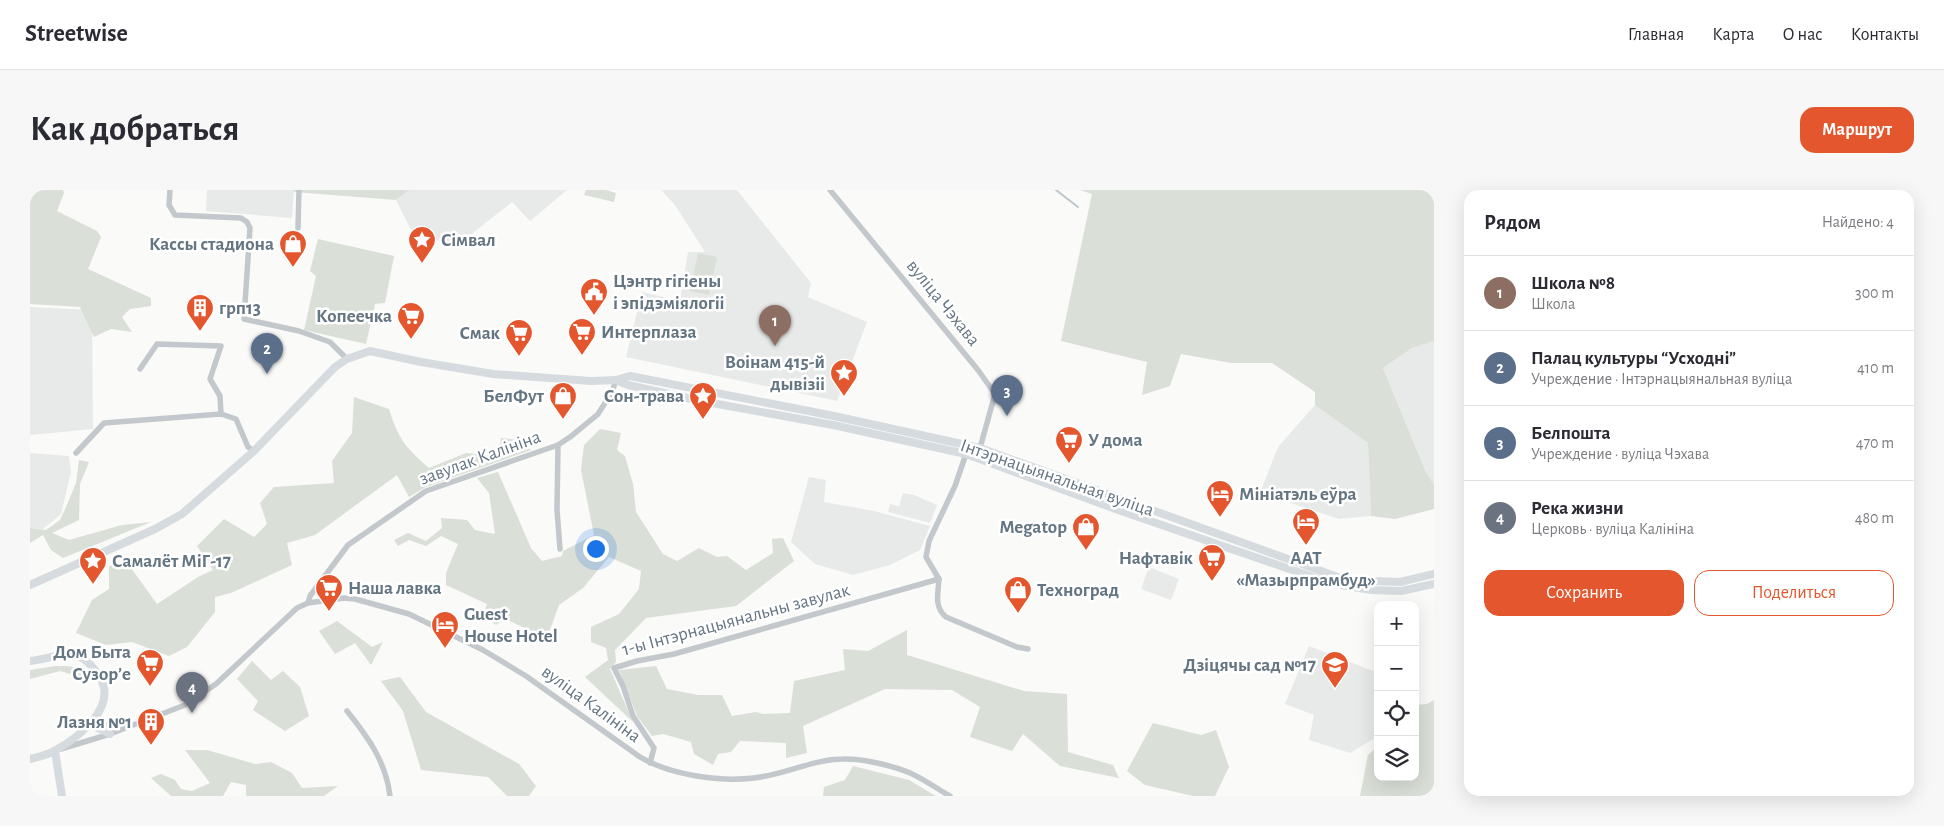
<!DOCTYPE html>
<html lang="ru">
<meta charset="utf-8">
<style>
body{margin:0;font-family:"Alegreya Sans",sans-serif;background:#f7f7f7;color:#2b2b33}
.controls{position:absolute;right:15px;bottom:15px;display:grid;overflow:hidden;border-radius:10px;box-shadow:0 5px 20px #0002}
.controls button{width:45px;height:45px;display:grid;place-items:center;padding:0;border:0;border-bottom:1px solid #e1e1e2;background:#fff;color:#2b2b33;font:25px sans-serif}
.you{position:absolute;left:565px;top:358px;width:18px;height:18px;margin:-12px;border:4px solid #fff;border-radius:50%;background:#1a73e8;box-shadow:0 0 0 8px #1a73e833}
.badge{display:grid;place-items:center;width:32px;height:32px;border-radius:50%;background:#e4572e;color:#fff;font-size:16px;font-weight:700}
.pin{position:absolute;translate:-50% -41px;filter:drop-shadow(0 1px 2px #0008)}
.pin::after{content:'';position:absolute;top:26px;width:18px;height:15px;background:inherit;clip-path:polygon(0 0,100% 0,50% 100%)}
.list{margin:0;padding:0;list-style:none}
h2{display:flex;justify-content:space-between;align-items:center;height:65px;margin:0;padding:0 20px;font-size:21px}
h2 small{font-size:16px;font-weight:400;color:#7c7c81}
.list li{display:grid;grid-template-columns:32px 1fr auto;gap:15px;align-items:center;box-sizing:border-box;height:75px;padding:0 20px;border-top:1px solid #e1e1e2}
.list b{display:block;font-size:19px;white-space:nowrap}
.list p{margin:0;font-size:16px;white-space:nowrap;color:#7c7c81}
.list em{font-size:16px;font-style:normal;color:#7c7c81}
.actions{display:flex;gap:10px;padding:15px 20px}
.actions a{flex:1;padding:11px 0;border:1px solid #e4572e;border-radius:15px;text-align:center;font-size:18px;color:#e4572e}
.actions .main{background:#e4572e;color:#fff}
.icon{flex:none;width:28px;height:28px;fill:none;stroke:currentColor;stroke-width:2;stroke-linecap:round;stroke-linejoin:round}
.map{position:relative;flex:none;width:1404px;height:606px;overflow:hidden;border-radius:15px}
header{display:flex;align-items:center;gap:30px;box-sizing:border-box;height:70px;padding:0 25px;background:#fff;border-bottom:1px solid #e1e1e2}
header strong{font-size:24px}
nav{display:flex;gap:28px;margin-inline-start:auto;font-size:18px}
.intro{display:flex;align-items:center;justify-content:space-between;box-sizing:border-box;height:120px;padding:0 30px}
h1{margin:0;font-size:35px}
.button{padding:12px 22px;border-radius:15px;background:#e4572e;color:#fff;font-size:18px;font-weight:700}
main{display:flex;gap:30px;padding:0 30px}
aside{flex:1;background:#fff;border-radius:15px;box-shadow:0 5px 20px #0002}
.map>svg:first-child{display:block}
</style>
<header>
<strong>Streetwise</strong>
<nav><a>Главная</a><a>Карта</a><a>О нас</a><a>Контакты</a></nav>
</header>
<div class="intro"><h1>Как добраться</h1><a class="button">Маршрут</a></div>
<main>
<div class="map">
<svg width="1404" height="606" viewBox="0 0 1404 606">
<rect width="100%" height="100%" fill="#fafaf8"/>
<g fill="#e8e9e9">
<path d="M177,0H264L262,28L176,21Z"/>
<path d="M379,0H537L500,31L482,12L424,58L380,38L366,10Z"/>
<path d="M631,0H707L781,93L778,107L837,132L807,211L596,167L612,102L650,111L658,62H675L645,15Z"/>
<path d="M0,117L62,120L63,239L0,245Z"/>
<path d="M1404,151V295L1395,280L1353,178L1382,158Z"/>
<path d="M1285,215L1338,253L1341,326L1309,329L1230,303L1248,257Z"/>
<path d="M0,263L39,266L41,282L31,324L13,339L0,338Z"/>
<path d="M779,287L796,290L794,312L844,321L900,336L890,360L860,375L823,385L785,374L761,352Z"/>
<path d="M873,303L884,305L907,315L900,333L858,322L860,314L869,316Z"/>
<path d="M1119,377L1149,389L1141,410L1111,399Z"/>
<path d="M1279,456L1348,483V546L1320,563L1279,550L1284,525L1255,514Z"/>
</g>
<g fill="#dadfd7">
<path d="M0,0H33L34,3L27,21L67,41L71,47L58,79L121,108V116L100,119L92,127L102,142L81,139L64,147L50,117L0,114Z"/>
<path d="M264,0H379L366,10L264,2Z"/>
<path d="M556,0H576L586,3L584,12L554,5Z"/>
<path d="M1050,0H1404V151L1382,158L1353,178L1395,280L1404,295V319L1365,329L1341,326L1338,253L1285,215V202L1242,173H1201L1151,164L1140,196L1112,205L1117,172L1031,151L1062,4Z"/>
<path d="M288,49L364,66L355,113L345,114L336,154L274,140L286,86L280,81Z"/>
<path d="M668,63L687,67L679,105L660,101Z"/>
<path d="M324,207L359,219C368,249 376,258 399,278L436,263L468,266L471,248L488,250L501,260L396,297L379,307L367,285L285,345L257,353L262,375L201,403L185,407V422L157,457L139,466L102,452L76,455L46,443L62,410L79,399V376L96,371L127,414L168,387L183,380L167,356L194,329L224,347L237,334L230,313L244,297L304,293L302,271L322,243Z"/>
<path d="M570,239L591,243L587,260L595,266L603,294L606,322L633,364L647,371L669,358L687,367L697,366L716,380L743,363L742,349L753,348L764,371L706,416L616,428L585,460L586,472L580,479L603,532L555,487L578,470L576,458L561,452V437L589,424L609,399L611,381L579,367L553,398L529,415L517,448L475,429L466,435L453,425L457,414L416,395V383L428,354L411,346L396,356L379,350L368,356L364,350L378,343L396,351L412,338L411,328L437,330L445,340L465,344L459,303L447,288L468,282L501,358L512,371L532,366L533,361L564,345L551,280L554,255Z"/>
<path d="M49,270L59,272L50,294L49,330L22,343L39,350L92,335L121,332L33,368L21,360L13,345L0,353V338L16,340L30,330L36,317L46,293Z"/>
<path d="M307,431L342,457L353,452L341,475L325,453L305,464L289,441Z"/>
<path d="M877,440V465L994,501L1037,504L1038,562L1083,575L1089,588L1030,576L993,544L982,561L940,547L950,517L922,500L855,499L773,536L777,563L756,568V553L710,551L701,562L688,564L683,575L664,564L661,552L633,544L622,546L607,526L589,480L626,476L637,499L668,505H692L702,526L726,522L733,524L760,523L764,491L815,480L813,459L838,461Z"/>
<path d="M222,471L241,490L253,481L270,497L279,526L255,541L223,520L228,511L207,489Z"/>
<path d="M25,476C38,476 48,475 57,485L54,488L30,481L0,489V480Z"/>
<path d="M370,487L396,522L489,574L506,596L499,606H477L458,587L391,580L373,521L351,491Z"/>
<path d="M1404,510V606H1330L1338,565L1348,556V587H1385V515L1397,514Z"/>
<path d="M1123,533L1171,545L1186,540L1199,577L1185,606H1163L1115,595L1097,581Z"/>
<path d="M155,560H177L225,574L241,572L262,583L272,598L308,596L294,606H216V595L201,592L193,606H141L121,588L131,584L145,590L151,599L162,601L180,593Z"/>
<path d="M823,576L879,590L906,606H793L794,597L815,590Z"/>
</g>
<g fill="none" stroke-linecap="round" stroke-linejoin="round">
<path stroke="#bbc7cb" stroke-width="2" d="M1026,0L1048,17"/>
<g stroke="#c3c8cc" stroke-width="5.5">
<path d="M140,0L139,15L145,25L211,28L217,32L220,38L214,129L269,141L300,152L317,169"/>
<path d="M800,0L948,180L965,204L950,258"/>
<path d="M268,38L269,0"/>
<path d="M110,179L127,154L191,156L180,189L190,206L191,224"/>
<path d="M528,255L527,320L530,359"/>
<path d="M46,263L74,233L191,224L206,229L218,257L224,261"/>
<path d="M909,389L896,367L899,351L925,296L936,264"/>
<path d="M278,413L280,406L318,355L396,301L528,255L540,247L568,224L582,202L586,190"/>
<path d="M317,521C338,547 356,572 360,606"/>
<path d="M62,534L98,536"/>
<path d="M31,559L80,544L155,515L186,494L267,418L278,413L314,408L325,409L379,424L453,460L496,486L610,567C640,585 689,592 724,588C753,585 784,569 813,569C831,568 864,576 880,583C894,589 907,599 920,606"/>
<path d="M620,573L624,558L603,526L593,496L584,478L607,471L644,464L909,389C908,404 904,417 916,427L987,457L998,459"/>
</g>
<g stroke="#d6dbdf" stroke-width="8">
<path d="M586,190L600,186L804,226L950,258L1316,390L1370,392L1404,384"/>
<path d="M0,395L125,339L152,324L224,261L305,177L317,169L340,161L391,172L463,184L561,191L586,190L598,195L671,211L803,235L936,264L1091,321L1300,393L1341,400L1371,401L1404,394"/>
<path d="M0,471C14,470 32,462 46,466C57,469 63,477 69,486C89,516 49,547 26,560C18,565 8,567 0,569"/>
<path d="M60,534L80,544"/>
<path d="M25,561L32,606"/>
</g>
</g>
<defs>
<symbol id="sight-pin" viewBox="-11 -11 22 30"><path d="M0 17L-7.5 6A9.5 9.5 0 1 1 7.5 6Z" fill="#e4572e" stroke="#fff"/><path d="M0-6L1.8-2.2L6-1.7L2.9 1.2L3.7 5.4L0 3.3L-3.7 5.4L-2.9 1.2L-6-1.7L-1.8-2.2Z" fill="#fff"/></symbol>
<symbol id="shop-pin" viewBox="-11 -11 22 30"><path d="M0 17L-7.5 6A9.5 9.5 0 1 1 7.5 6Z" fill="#e4572e" stroke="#fff"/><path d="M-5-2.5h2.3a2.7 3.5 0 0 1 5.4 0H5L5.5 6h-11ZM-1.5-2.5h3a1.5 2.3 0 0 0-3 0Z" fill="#fff"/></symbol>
<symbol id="civic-pin" viewBox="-11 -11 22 30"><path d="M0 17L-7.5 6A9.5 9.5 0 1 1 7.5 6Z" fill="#e4572e" stroke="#fff"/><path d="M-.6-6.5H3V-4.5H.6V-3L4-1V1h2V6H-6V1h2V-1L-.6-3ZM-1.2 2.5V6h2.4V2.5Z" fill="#fff"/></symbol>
<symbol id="building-pin" viewBox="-11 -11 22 30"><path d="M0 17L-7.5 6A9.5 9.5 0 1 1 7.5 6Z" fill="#e4572e" stroke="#fff"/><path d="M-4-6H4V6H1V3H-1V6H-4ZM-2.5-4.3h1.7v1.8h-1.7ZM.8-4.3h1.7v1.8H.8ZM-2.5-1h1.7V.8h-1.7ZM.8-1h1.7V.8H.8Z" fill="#fff"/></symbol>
<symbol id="supermarket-pin" viewBox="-11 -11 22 30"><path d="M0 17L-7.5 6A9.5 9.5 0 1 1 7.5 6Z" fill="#e4572e" stroke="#fff"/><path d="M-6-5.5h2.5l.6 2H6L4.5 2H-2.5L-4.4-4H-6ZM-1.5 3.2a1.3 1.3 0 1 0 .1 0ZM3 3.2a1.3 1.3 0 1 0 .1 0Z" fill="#fff"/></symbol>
<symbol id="hotel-pin" viewBox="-11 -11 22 30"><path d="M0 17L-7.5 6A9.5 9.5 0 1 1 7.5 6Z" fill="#e4572e" stroke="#fff"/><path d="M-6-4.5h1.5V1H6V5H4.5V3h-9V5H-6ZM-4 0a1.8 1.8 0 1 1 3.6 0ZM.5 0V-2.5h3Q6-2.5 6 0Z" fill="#fff"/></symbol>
<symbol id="school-pin" viewBox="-11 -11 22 30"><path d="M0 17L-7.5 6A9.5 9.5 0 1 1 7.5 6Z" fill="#e4572e" stroke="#fff"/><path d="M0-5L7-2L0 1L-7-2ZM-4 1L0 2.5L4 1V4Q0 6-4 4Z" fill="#fff"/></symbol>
</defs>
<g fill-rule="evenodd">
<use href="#sight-pin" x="376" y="34" width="32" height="43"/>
<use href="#shop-pin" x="247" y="38" width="32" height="43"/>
<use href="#civic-pin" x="548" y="86" width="32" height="43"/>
<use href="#building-pin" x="154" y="102" width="32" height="43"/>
<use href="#supermarket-pin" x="365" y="110" width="32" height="43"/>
<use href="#supermarket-pin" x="536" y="126" width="32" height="43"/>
<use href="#supermarket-pin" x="473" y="127" width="32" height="43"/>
<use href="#sight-pin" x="798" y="167" width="32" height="43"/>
<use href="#shop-pin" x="517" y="190" width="32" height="43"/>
<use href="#sight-pin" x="657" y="190" width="32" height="43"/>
<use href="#supermarket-pin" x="1023" y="234" width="32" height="43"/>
<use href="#hotel-pin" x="1174" y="288" width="32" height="43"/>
<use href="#hotel-pin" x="1260" y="316" width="32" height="43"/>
<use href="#shop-pin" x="1040" y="321" width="32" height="43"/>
<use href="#supermarket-pin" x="1166" y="352" width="32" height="43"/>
<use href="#sight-pin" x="47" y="355" width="32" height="43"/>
<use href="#supermarket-pin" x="283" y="382" width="32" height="43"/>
<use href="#shop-pin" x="972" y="384" width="32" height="43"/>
<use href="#hotel-pin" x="399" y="419" width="32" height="43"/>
<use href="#supermarket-pin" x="104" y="457" width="32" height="43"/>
<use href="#school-pin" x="1289" y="459" width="32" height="43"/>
<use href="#building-pin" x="105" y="516" width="32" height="43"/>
</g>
<g text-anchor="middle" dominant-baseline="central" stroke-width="5" stroke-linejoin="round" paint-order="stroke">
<g font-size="19" font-weight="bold" fill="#657683" stroke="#fff" text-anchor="end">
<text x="411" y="50" text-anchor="start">Сімвал</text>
<text x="244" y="54">Кассы стадиона</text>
<text x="583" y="91" text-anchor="start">Цэнтр гігіены<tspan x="583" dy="22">і эпідэміялогіі</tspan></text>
<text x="189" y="118" text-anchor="start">грп13</text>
<text x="362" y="126">Копеечка</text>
<text x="571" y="142" text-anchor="start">Интерплаза</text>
<text x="470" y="143">Смак</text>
<text x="795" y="172">Воінам 415-й<tspan x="795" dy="22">дывізіі</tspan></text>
<text x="514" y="206">БелФут</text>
<text x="654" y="206">Сон-трава</text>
<text x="1058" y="250" text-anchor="start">У дома</text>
<text x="1209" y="304" text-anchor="start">Мініатэль еўра</text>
<text x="1037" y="337">Megatop</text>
<text x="1163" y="368">Нафтавік</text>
<text x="1276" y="368" text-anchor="middle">ААТ<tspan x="1276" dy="22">«Мазырпрамбуд»</tspan></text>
<text x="82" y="371" text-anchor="start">Самалёт МіГ-17</text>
<text x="318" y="398" text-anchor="start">Наша лавка</text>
<text x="1007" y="400" text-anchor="start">Техноград</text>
<text x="434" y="424" text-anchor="start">Guest<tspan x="434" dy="22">House Hotel</tspan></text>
<text x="101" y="462">Дом Быта<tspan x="101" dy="22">Сузорʼе</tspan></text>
<text x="1286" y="475">Дзіцячы сад №17</text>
<text x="102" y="532">Лазня №1</text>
</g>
<g font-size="19" fill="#657683" stroke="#fff">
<text transform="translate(913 113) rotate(51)">вуліца Чэхава</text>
<text transform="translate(450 268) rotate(-20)">завулак Калініна</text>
<text transform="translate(1027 288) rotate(19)">Інтэрнацыянальная вуліца</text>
<text transform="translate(706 430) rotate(-15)">1-ы Інтэрнацыянальны завулак</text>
<text transform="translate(561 514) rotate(36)">вуліца Калініна</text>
</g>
</g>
</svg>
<div class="controls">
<button>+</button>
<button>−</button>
<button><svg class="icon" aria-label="locate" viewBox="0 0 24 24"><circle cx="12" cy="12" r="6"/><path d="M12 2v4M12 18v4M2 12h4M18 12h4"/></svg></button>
<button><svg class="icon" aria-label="layers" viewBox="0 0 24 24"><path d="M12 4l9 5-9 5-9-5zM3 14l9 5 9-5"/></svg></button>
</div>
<div class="you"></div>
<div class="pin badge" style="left:745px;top:156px;background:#8d6e63">1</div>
<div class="pin badge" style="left:237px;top:184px;background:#5c6f8a">2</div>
<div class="pin badge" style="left:977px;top:226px;background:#5c6f8a">3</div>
<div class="pin badge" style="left:162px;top:523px;background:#6b7280">4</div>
</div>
<aside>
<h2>Рядом<small>Найдено: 4</small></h2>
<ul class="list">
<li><span class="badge" style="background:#8d6e63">1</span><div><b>Школа №8</b><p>Школа</p></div><em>300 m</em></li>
<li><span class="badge" style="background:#5c6f8a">2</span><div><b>Палац культуры “Усходні”</b><p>Учреждение · Інтэрнацыянальная вуліца</p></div><em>410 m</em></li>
<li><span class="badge" style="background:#5c6f8a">3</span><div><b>Белпошта</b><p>Учреждение · вуліца Чэхава</p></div><em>470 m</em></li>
<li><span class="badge" style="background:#6b7280">4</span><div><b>Река жизни</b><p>Церковь · вуліца Калініна</p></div><em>480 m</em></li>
</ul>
<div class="actions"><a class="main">Сохранить</a><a>Поделиться</a></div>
</aside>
</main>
